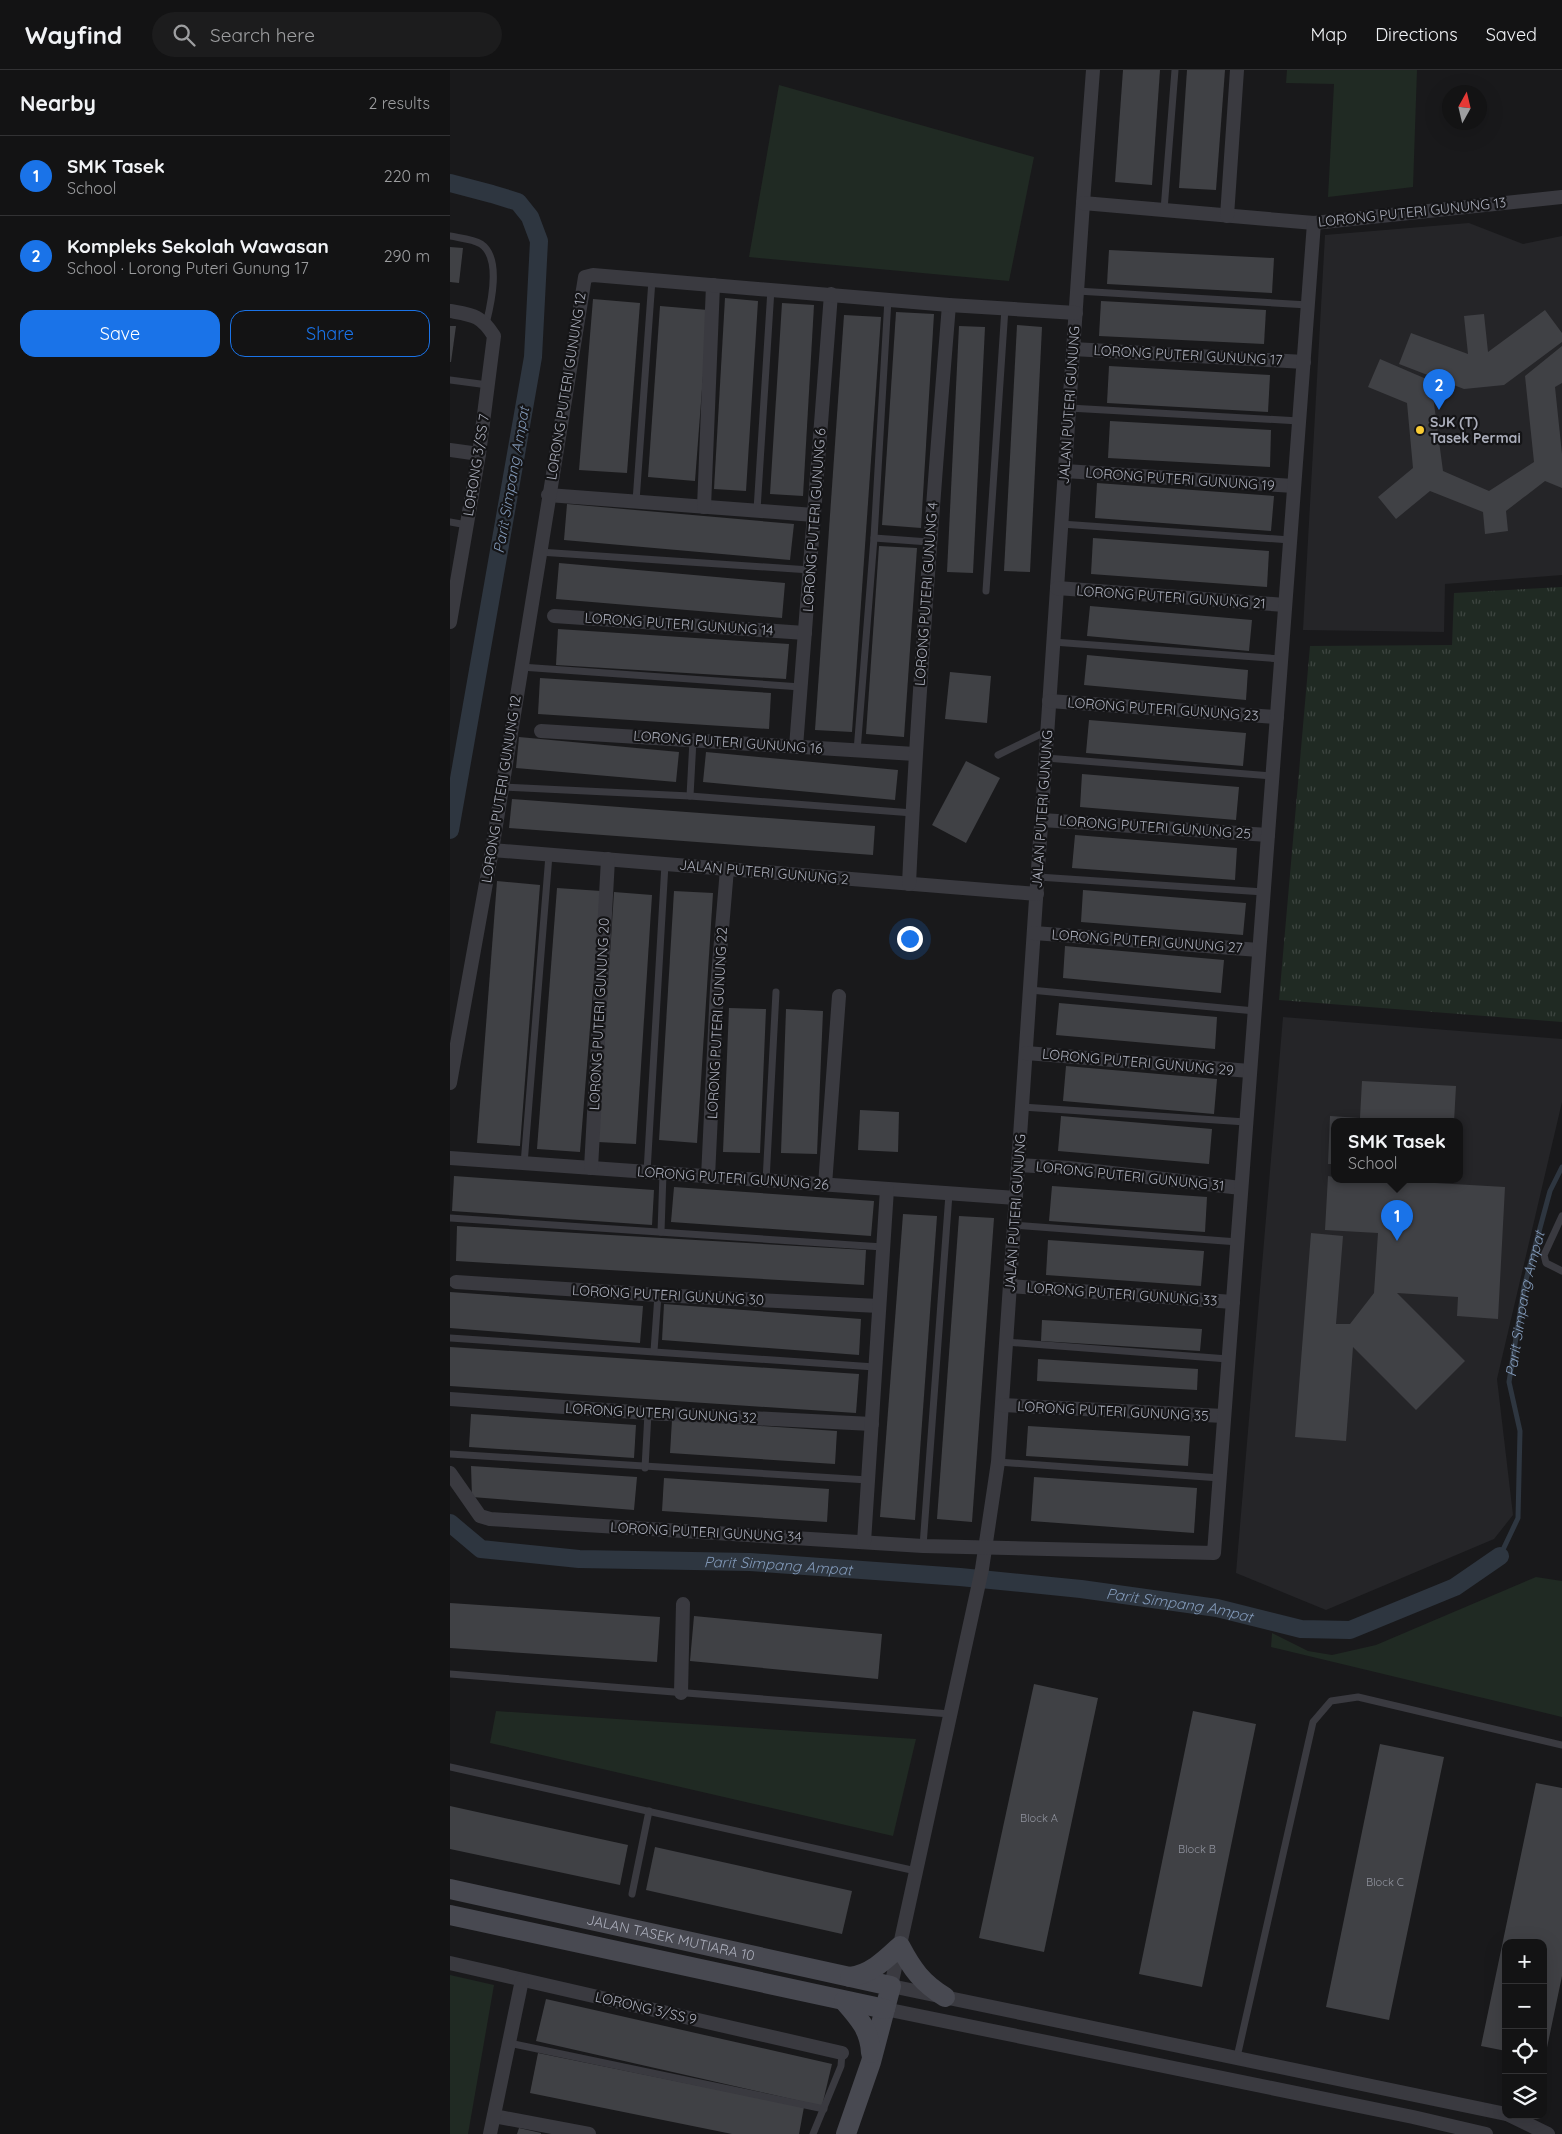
<!DOCTYPE html>
<meta charset="utf-8">
<style>
body{margin:0;font-family:Quicksand,sans-serif;background:#1c1c1d;color:#f1f3f6}
.controls{position:absolute;right:15px;bottom:15px;display:grid;overflow:hidden;border-radius:10px;box-shadow:0 5px 20px #0002}
.controls button{width:45px;height:45px;display:grid;place-items:center;padding:0;border:0;border-bottom:1px solid #323234;background:#131314;color:#f1f3f6;font:25px sans-serif}
.compass{position:absolute;left:992px;top:15px;width:45px;height:45px;border-radius:50%;background:#131314;box-shadow:0 5px 20px #0002;rotate:8deg}
.you{position:absolute;left:459px;top:868px;width:18px;height:18px;margin:-12px;border:4px solid #fff;border-radius:50%;background:#1a73e8;box-shadow:0 0 0 8px #1a73e833}
.badge{display:grid;place-items:center;width:32px;height:32px;border-radius:50%;background:#1a73e8;color:#fff;font-size:16px;font-weight:700}
.pin{position:absolute;translate:-50% -41px;filter:drop-shadow(0 1px 2px #0008)}
.pin::after{content:'';position:absolute;top:26px;width:18px;height:15px;background:inherit;clip-path:polygon(0 0,100% 0,50% 100%)}
.popup{position:absolute;left:881px;top:1048px;width:132px;height:65px;box-sizing:border-box;display:grid;place-content:center;border-radius:10px;background:#131314;filter:drop-shadow(0 1px 4px #0005);font-size:16px;white-space:nowrap;color:#9d9ea0}
.popup b{font-size:19px;color:#f1f3f6}
.popup::after{content:'';position:absolute;left:50%;top:100%;margin-left:-10px;border:10px solid transparent;border-top-color:#131314}
.list{margin:0;padding:0;list-style:none}
h2{display:flex;justify-content:space-between;align-items:center;height:65px;margin:0;padding:0 20px;font-size:21px}
h2 small{font-size:16px;font-weight:400;color:#9d9ea0}
.list li{display:grid;grid-template-columns:32px 1fr auto;gap:15px;align-items:center;box-sizing:border-box;height:80px;padding:0 20px;border-top:1px solid #323234}
.list b{display:block;font-size:19px;white-space:nowrap}
.list p{margin:0;font-size:16px;white-space:nowrap;color:#9d9ea0}
.list em{font-size:16px;font-style:normal;color:#9d9ea0}
.actions{display:flex;gap:10px;padding:15px 20px}
.actions a{flex:1;padding:11px 0;border:1px solid #1a73e8;border-radius:15px;text-align:center;font-size:18px;color:#1a73e8}
.actions .main{background:#1a73e8;color:#fff}
.icon{flex:none;width:28px;height:28px;fill:none;stroke:currentColor;stroke-width:2;stroke-linecap:round;stroke-linejoin:round}
.map{position:relative;flex:none;width:1112px;height:2064px;overflow:hidden}
header{display:flex;align-items:center;gap:30px;box-sizing:border-box;height:70px;padding:0 25px;background:#131314;border-bottom:1px solid #323234}
header strong{font-size:24px}
nav{display:flex;gap:28px;margin-inline-start:auto;font-size:18px}
.search{width:350px;height:45px;background:#1c1c1d;display:flex;align-items:center;gap:12px;box-sizing:border-box;padding:0 18px;border-radius:28px;color:#9d9ea0;font-size:19px}
main{display:flex}
aside{flex:1;background:#131314}
.map>svg:first-child{display:block}
</style>
<header>
<strong>Wayfind</strong>
<div class="search"><svg class="icon" aria-label="search" viewBox="0 0 24 24"><circle cx="10" cy="10" r="6"/><path d="M15 15l6 6"/></svg>Search here</div>
<nav><a>Map</a><a>Directions</a><a>Saved</a></nav>
</header>
<main>
<aside>
<h2>Nearby<small>2 results</small></h2>
<ul class="list">
<li><span class="badge">1</span><div><b>SMK Tasek</b><p>School</p></div><em>220 m</em></li>
<li><span class="badge">2</span><div><b>Kompleks Sekolah Wawasan</b><p>School · Lorong Puteri Gunung 17</p></div><em>290 m</em></li>
</ul>
<div class="actions"><a class="main">Save</a><a>Share</a></div>
</aside>
<div class="map">
<svg width="1112" height="2064" viewBox="0 0 1112 2064">
<defs>
<pattern id="grass-tufts" width="24" height="20" patternUnits="userSpaceOnUse" patternTransform="scale(1.25)"><rect width="24" height="20" fill="#202a23"/><path d="M3 7l-1-3M5 7V3M7 7l1-3M15 17l-1-3M17 17v-4M19 17l1-3" fill="none" stroke="#3e4641"/></pattern>
</defs>
<rect width="100%" height="100%" fill="#19191b"/>
<g fill="#252528" fill-rule="evenodd">
<path d="M1019,153L1073,174L1112,166V505L995,514L994,562L853,560L875,165Z"/>
<path d="M833,947L1112,969V1032L1047,1309L1063,1445L1044,1469L876,1540L786,1503ZM884,1052H1010V1110H884Z"/>
</g>
<path fill="url(#grass-tufts)" d="M1112,517V952L829,930L860,576L1002,575L1004,523Z"/>
<g fill="#202a23">
<path d="M837,0H967L963,117L878,127L884,14L836,13Z"/>
<path d="M329,15L584,87L559,211L299,187Z"/>
<path d="M1086,1507L1112,1511V1647L821,1577L822,1563L858,1581L882,1585L926,1575Z"/>
<path d="M46,1641L466,1669L443,1766L40,1673Z"/>
<path d="M0,1905L44,1915L18,2064H0Z"/>
</g>
<g fill="none" stroke-linecap="round" stroke-linejoin="round">
<path stroke="#2e3640" stroke-width="5" id="s1" d="M1050,1486L1068,1448L1070,1361L1059,1312L1074,1217L1100,1121L1112,1097"/>
<g stroke="#2e3640" stroke-width="18">
<path d="M0,113L42,124L68,132L80,147L89,171L83,287L0,760"/>
<path id="s2" d="M0,1453L31,1479L129,1489L300,1492L510,1507L631,1519L767,1538L851,1559L900,1560L1005,1517L1050,1486"/>
</g>
</g>
<g fill="#404145">
<path d="M673,0H710L702,115L665,112Z"/>
<path d="M737,0H775L766,120L729,118Z"/>
<path d="M0,177L13,178L9,213L0,212Z"/>
<path d="M659,180L824,188L822,223L657,214Z"/>
<path d="M275,228L308,231L296,421L264,419Z"/>
<path d="M143,229L190,233L177,403L129,400Z"/>
<path d="M651,231L816,240L814,274L649,266Z"/>
<path d="M332,233L364,235L353,426L320,424Z"/>
<path d="M210,236L258,240L245,411L198,407Z"/>
<path d="M1095,240L1112,263V272L1054,315L1014,319L949,294L961,263L1018,284L1014,246L1034,244L1038,282Z"/>
<path d="M446,242L484,244L471,458L432,455Z"/>
<path d="M394,245L431,247L402,662L365,660Z"/>
<path d="M567,255L592,257L580,502L554,501Z"/>
<path d="M0,256H6L1,292H0Z"/>
<path d="M509,256L535,257L523,503L497,502Z"/>
<path d="M1112,276V313L1105,317L1112,384V418L1095,411L1056,441L1058,461L1035,464L1033,442L980,421L946,449L928,427L963,398L957,333L918,317L930,289L981,311L993,401L1039,421L1084,392L1075,306Z"/>
<path d="M659,296L820,305L818,342L657,333Z"/>
<path d="M660,351L821,360L820,397L658,388Z"/>
<path d="M647,413L824,426L821,461L645,448Z"/>
<path d="M117,434L344,454L340,490L114,470Z"/>
<path d="M643,468L819,481L817,517L641,504Z"/>
<path d="M429,476L467,478L454,667L416,664Z"/>
<path d="M109,493L335,513L332,548L106,529Z"/>
<path d="M640,536L802,550L799,581L637,566Z"/>
<path d="M108,559L339,574L336,609L106,595Z"/>
<path d="M637,585L798,600L796,630L634,615Z"/>
<path d="M500,602L541,606L537,653L495,649Z"/>
<path d="M90,608L321,623L319,659L88,644Z"/>
<path d="M639,650L796,663L793,696L636,683Z"/>
<path d="M69,667L229,682L226,712L66,698Z"/>
<path d="M256,682L448,700L445,730L253,712Z"/>
<path d="M516,691L550,708L516,773L482,755Z"/>
<path d="M632,704L789,717L786,750L630,737Z"/>
<path d="M62,729L425,756L423,785L59,758Z"/>
<path d="M625,765L787,778L785,810L622,798Z"/>
<path d="M47,811L90,815L70,1076L27,1073Z"/>
<path d="M107,818L151,821L130,1082L87,1079Z"/>
<path d="M633,820L796,833L793,865L631,852Z"/>
<path d="M224,821L263,823L247,1073L209,1070Z"/>
<path d="M164,822L202,825L186,1074L148,1072Z"/>
<path d="M615,876L774,890L771,923L613,908Z"/>
<path d="M609,933L767,947L765,979L606,965Z"/>
<path d="M279,938L316,939L310,1083L273,1082Z"/>
<path d="M336,939L373,941L367,1084L331,1083Z"/>
<path d="M616,996L767,1009L764,1044L613,1031Z"/>
<path d="M912,1011L1006,1016L1004,1052H884V1094H878L880,1046L910,1048Z"/>
<path d="M410,1040L449,1042L448,1082L408,1080Z"/>
<path d="M611,1046L762,1059L759,1094L608,1081Z"/>
<path d="M4,1106L204,1120L202,1155L2,1141Z"/>
<path d="M878,1106L884,1107V1110H933L1055,1117L1048,1249L1007,1246L1008,1227L947,1223L1015,1291L966,1340L903,1277L896,1371L845,1367L861,1163L893,1166L886,1254H900L924,1223L928,1163L875,1160Z"/>
<path d="M602,1116L757,1127L755,1162L599,1151Z"/>
<path d="M224,1117L424,1131L421,1166L221,1152Z"/>
<path d="M453,1144L487,1146L465,1450L430,1447Z"/>
<path d="M509,1146L544,1148L522,1452L487,1449Z"/>
<path d="M7,1156L416,1180L414,1215L6,1191Z"/>
<path d="M598,1170L754,1181L751,1216L596,1205Z"/>
<path d="M0,1222L193,1236L190,1273L0,1258Z"/>
<path d="M214,1234L411,1249L409,1285L212,1270Z"/>
<path d="M592,1250L752,1259L750,1281L591,1271Z"/>
<path d="M0,1277L409,1304L406,1343L0,1316Z"/>
<path d="M588,1289L748,1299L747,1320L587,1311Z"/>
<path d="M21,1344L186,1355L184,1388L19,1377Z"/>
<path d="M222,1350L387,1361L385,1394L220,1383Z"/>
<path d="M578,1356L740,1366L738,1396L576,1386Z"/>
<path d="M21,1396L187,1407L184,1440L22,1427Z"/>
<path d="M584,1407L747,1418L744,1463L581,1451Z"/>
<path d="M214,1408L379,1419L377,1452L212,1441Z"/>
<path d="M0,1533L210,1547L207,1592L0,1578Z"/>
<path d="M244,1546L432,1564L428,1609L240,1591Z"/>
<path d="M584,1614L648,1628L594,1882L529,1868Z"/>
<path d="M743,1641L806,1654L752,1917L689,1904Z"/>
<path d="M930,1674L994,1687L939,1950L876,1937Z"/>
<path d="M1086,1713L1112,1718V1906L1094,1992L1093,1873H1056V1981L1031,1976Z"/>
<path d="M0,1736L178,1775L170,1815L0,1779Z"/>
<path d="M205,1777L402,1821L392,1864L196,1820Z"/>
<path d="M96,1929L382,1994L372,2036L86,1971Z"/>
<path d="M88,1983L354,2037L349,2064H282L80,2023Z"/>
<path d="M69,2058L91,2063V2064H67Z"/>
</g>
<g fill="none" stroke-linecap="round" stroke-linejoin="round">
<g stroke="#3a3a40" stroke-width="7">
<path d="M714,140L725,0"/>
<path d="M0,166C9,168 23,169 31,174C52,188 41,234 36,254"/>
<path d="M627,221L858,235"/>
<path d="M0,310L38,315"/>
<path d="M619,338L849,351"/>
<path d="M186,431L202,210"/>
<path d="M307,440L321,219"/>
<path d="M0,452L17,455"/>
<path d="M611,454L840,470"/>
<path d="M424,468L479,472"/>
<path d="M89,482L360,500"/>
<path d="M536,521L555,238"/>
<path d="M603,572L831,589"/>
<path d="M71,597L351,617"/>
<path d="M407,681L424,468L438,229"/>
<path d="M548,685L597,661"/>
<path d="M596,688L823,706"/>
<path d="M52,717L240,726L463,743"/>
<path d="M240,726L243,670"/>
<path d="M588,807L814,822"/>
<path d="M580,920L805,941"/>
<path d="M572,1037L796,1052"/>
<path d="M74,1094L99,785"/>
<path d="M197,1102L215,794"/>
<path d="M316,1111L326,922"/>
<path d="M1112,1146L1094,1185L1096,1193L1112,1201"/>
<path d="M0,1148L433,1177"/>
<path d="M564,1155L788,1172"/>
<path d="M211,1162L213,1103"/>
<path d="M0,1268L425,1297"/>
<path d="M556,1272L778,1289"/>
<path d="M204,1281L208,1225"/>
<path d="M0,1384L418,1410"/>
<path d="M548,1392L770,1408"/>
<path d="M195,1398L198,1343"/>
<path d="M473,1476L499,1124"/>
<path d="M0,1604L500,1644"/>
<path d="M0,1697L466,1801"/>
<path d="M182,1824L199,1741"/>
<path d="M59,1973L374,2039"/>
<path d="M787,1987L863,1652L881,1631L908,1627L1112,1675"/>
<path d="M363,2064L391,1996L392,1983"/>
</g>
<g stroke="#3a3a40" stroke-width="14">
<path d="M643,0L633,133L548,1392L532,1499L441,1916L1056,2044"/>
<path d="M633,133L864,153L1112,127"/>
<path d="M777,146L787,0"/>
<path d="M0,241C23,245 31,245 44,266L29,384L0,552"/>
<path d="M623,279L854,292"/>
<path d="M0,380L29,384"/>
<path d="M615,401L844,416"/>
<path d="M98,425L364,445"/>
<path d="M254,437L263,215"/>
<path d="M607,518L835,535"/>
<path d="M104,546L355,563"/>
<path d="M599,631L827,647"/>
<path d="M91,661L465,684"/>
<path d="M346,677L381,224"/>
<path d="M592,750L818,765"/>
<path d="M42,780L587,824"/>
<path d="M459,814C468,620 483,428 499,235"/>
<path d="M584,863L809,880"/>
<path d="M576,983L800,1001"/>
<path d="M0,1013L42,780L135,207L143,205L499,235L626,243"/>
<path d="M0,1088L566,1128"/>
<path d="M568,1095L619,1098L791,1118"/>
<path d="M141,1098L158,789"/>
<path d="M258,1107L267,918L277,799"/>
<path d="M375,1115L389,926"/>
<path d="M6,1212L208,1225L429,1236"/>
<path d="M560,1216L783,1232"/>
<path d="M0,1329L198,1343L422,1354"/>
<path d="M552,1335L774,1346"/>
<path d="M0,1403L30,1446L40,1449L473,1476L764,1483L864,153"/>
<path d="M414,1472L437,1119"/>
<path d="M231,1623L233,1534"/>
<path d="M0,1893L392,1983"/>
<path d="M435,1939L963,2047L1036,2064"/>
<path d="M1059,2045L1098,2064"/>
<path d="M44,2046L139,2064"/>
<path d="M40,2064L72,1910"/>
</g>
<g stroke="#484951" stroke-width="20">
<path id="s3" d="M0,1819L441,1916L421,1992L396,2064"/>
<path d="M0,1845L435,1939"/>
<path d="M400,1907C421,1904 435,1890 450,1876C462,1899 472,1913 495,1927"/>
<path d="M394,1931C409,1948 420,1960 421,1983"/>
</g>
</g>
<circle fill="#f9cb33" stroke="#141416" stroke-width="2" cx="970" cy="360" r="5"/>
<g text-anchor="middle" dominant-baseline="central" stroke-width="4.5" stroke-linejoin="round" paint-order="stroke">
<g font-size="11" fill="#90939e">
<text x="589" y="1748">Block A</text>
<text x="747" y="1779">Block B</text>
<text x="935" y="1812">Block C</text>
</g>
<g font-size="14" fill="#abaebb" stroke="#141416">
<text transform="translate(962 142) rotate(-6)">LORONG PUTERI GUNUNG 13</text>
<text transform="translate(738 285) rotate(3)">LORONG PUTERI GUNUNG 17</text>
<text transform="translate(116 316) rotate(-81)">LORONG PUTERI GUNUNG 12</text>
<text transform="translate(619 335) rotate(-86)">JALAN PUTERI GUNUNG</text>
<text transform="translate(26 395) rotate(-81)">LORONG 3/SS 7</text>
<text transform="translate(730 409) rotate(4)">LORONG PUTERI GUNUNG 19</text>
<text transform="translate(364 450) rotate(-86)">LORONG PUTERI GUNUNG 6</text>
<text transform="translate(476 524) rotate(-86)">LORONG PUTERI GUNUNG 4</text>
<text transform="translate(721 527) rotate(4)">LORONG PUTERI GUNUNG 21</text>
<text transform="translate(229 554) rotate(4)">LORONG PUTERI GUNUNG 14</text>
<text transform="translate(713 639) rotate(4)">LORONG PUTERI GUNUNG 23</text>
<text transform="translate(278 672) rotate(4)">LORONG PUTERI GUNUNG 16</text>
<text transform="translate(51 719) rotate(-81)">LORONG PUTERI GUNUNG 12</text>
<text transform="translate(592 739) rotate(-86)">JALAN PUTERI GUNUNG</text>
<text transform="translate(705 757) rotate(4)">LORONG PUTERI GUNUNG 25</text>
<text transform="translate(314 802) rotate(5)">JALAN PUTERI GUNUNG 2</text>
<text transform="translate(697 871) rotate(4)">LORONG PUTERI GUNUNG 27</text>
<text transform="translate(149 944) rotate(-87)">LORONG PUTERI GUNUNG 20</text>
<text transform="translate(267 953) rotate(-87)">LORONG PUTERI GUNUNG 22</text>
<text transform="translate(688 992) rotate(5)">LORONG PUTERI GUNUNG 29</text>
<text transform="translate(680 1106) rotate(6)">LORONG PUTERI GUNUNG 31</text>
<text transform="translate(283 1108) rotate(4)">LORONG PUTERI GUNUNG 26</text>
<text transform="translate(565 1143) rotate(-86)">JALAN PUTERI GUNUNG</text>
<text transform="translate(672 1224) rotate(4)">LORONG PUTERI GUNUNG 33</text>
<text transform="translate(218 1225) rotate(3)">LORONG PUTERI GUNUNG 30</text>
<text transform="translate(663 1341) rotate(3)">LORONG PUTERI GUNUNG 35</text>
<text transform="translate(211 1343) rotate(3)">LORONG PUTERI GUNUNG 32</text>
<text transform="translate(256 1462) rotate(3)">LORONG PUTERI GUNUNG 34</text>
<text stroke="none"><textPath href="#s3" startOffset="226">JALAN TASEK MUTIARA 10</textPath></text>
<text transform="translate(196 1938) rotate(13)">LORONG 3/SS 9</text>
</g>
<g font-size="14" font-weight="bold" fill="#abaebb" stroke="#141416" text-anchor="start">
<text x="980" y="352">SJK (T)<tspan x="980" dy="16">Tasek Permai</tspan></text>
</g>
<g font-size="15" font-style="italic" fill="#8198b7" stroke="#141416">
<text transform="translate(61 410) rotate(-80)">Parit Simpang Ampat</text>
<text stroke="none"><textPath href="#s1" startOffset="259">Parit Simpang Ampat</textPath></text>
<text stroke="none"><textPath href="#s2" startOffset="338">Parit Simpang Ampat</textPath></text>
<text stroke="none"><textPath href="#s2" startOffset="742">Parit Simpang Ampat</textPath></text>
</g>
</g>
</svg>
<div class="controls">
<button>+</button>
<button>−</button>
<button><svg class="icon" aria-label="locate" viewBox="0 0 24 24"><circle cx="12" cy="12" r="6"/><path d="M12 2v4M12 18v4M2 12h4M18 12h4"/></svg></button>
<button><svg class="icon" aria-label="layers" viewBox="0 0 24 24"><path d="M12 4l9 5-9 5-9-5zM3 14l9 5 9-5"/></svg></button>
</div>
<svg class="compass" viewBox="-18 -18 36 36"><path d="M0-13l5 13h-10z" fill="#e53935"/><path d="M0 13l5-13h-10z" fill="#9d9ea0"/></svg>
<div class="you"></div>
<div class="pin badge" style="left:947px;top:1171px">1</div>
<div class="popup"><b>SMK Tasek</b>School</div>
<div class="pin badge" style="left:989px;top:340px">2</div>
</div>
</main>
